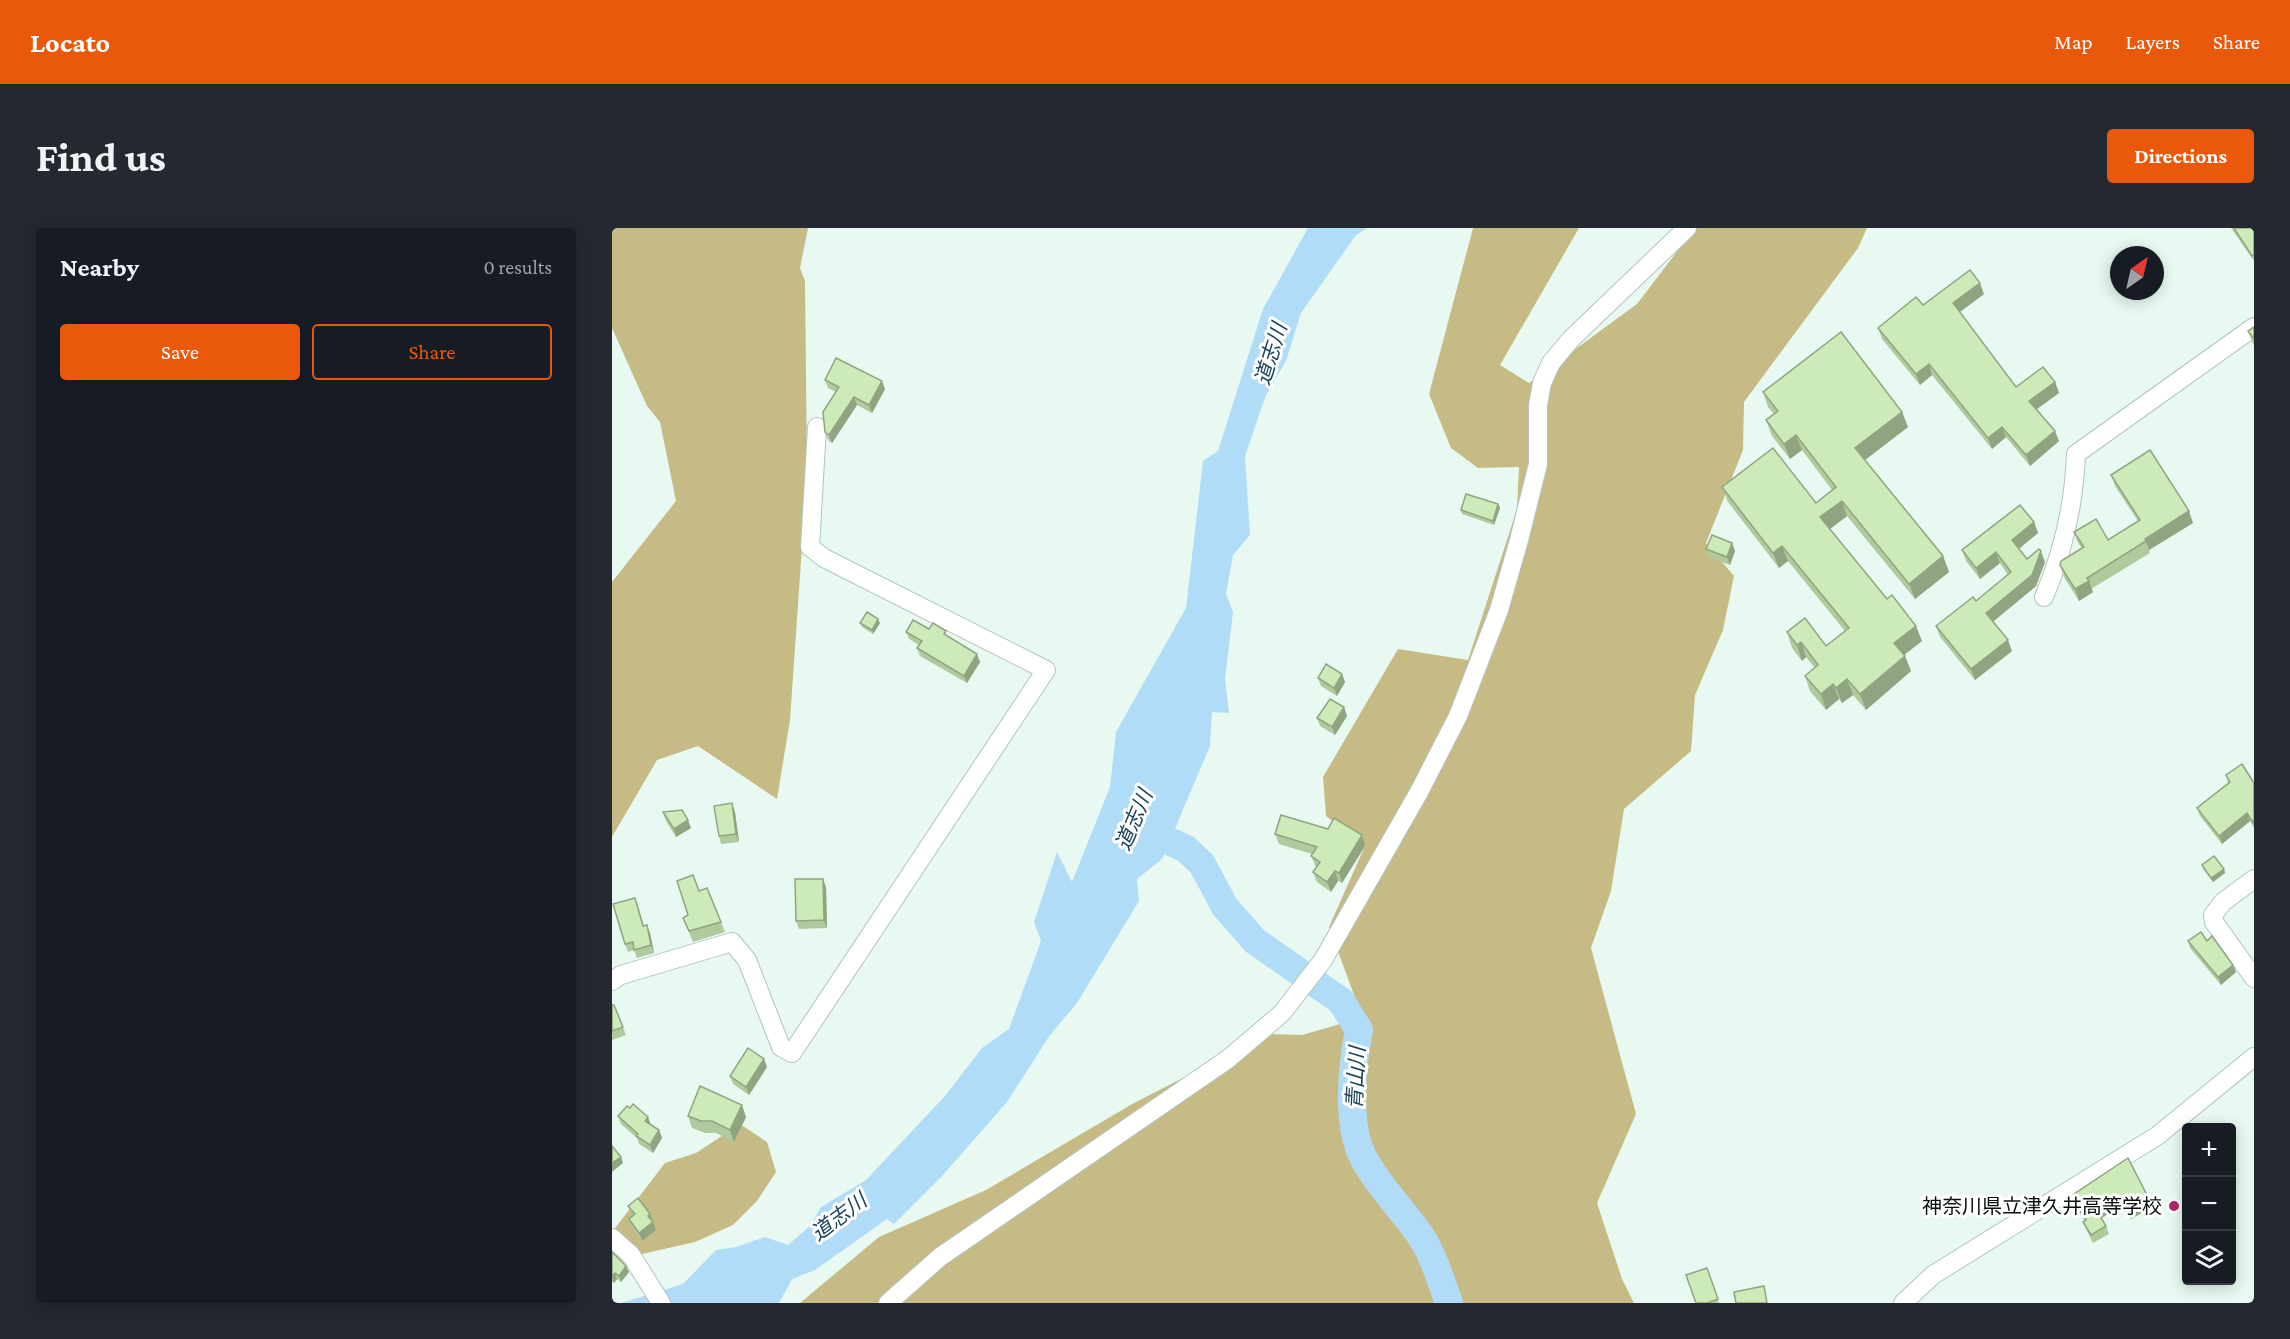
<!DOCTYPE html>
<meta charset="utf-8">
<style>
body{margin:0;font-family:"Crimson Pro","Noto Sans JP",serif;background:#242831;color:#f1f3f6}
.controls{position:absolute;right:18px;bottom:18px;display:grid;overflow:hidden;border-radius:6px;box-shadow:0 3px 15px #0003}
.controls button{width:54px;height:54px;display:grid;place-items:center;padding:0;border:0;border-bottom:2px solid #363941;background:#171b24;color:#f1f3f6;font:30px sans-serif}
.compass{position:absolute;left:1498px;top:18px;width:54px;height:54px;border-radius:50%;background:#171b24;box-shadow:0 3px 15px #0003;rotate:34deg}
.list{margin:0;padding:0;list-style:none}
h2{display:flex;justify-content:space-between;align-items:center;height:78px;margin:0;padding:0 24px;font-size:26px}
h2 small{font-size:20px;font-weight:400;color:#9ea1a6}
.actions{display:flex;gap:12px;padding:18px 24px}
.actions a{flex:1;padding:14px 0;border:2px solid #ea580c;border-radius:6px;text-align:center;font-size:21px;color:#ea580c}
.actions .main{background:#ea580c;color:#fff}
.icon{flex:none;width:33px;height:33px;fill:none;stroke:currentColor;stroke-width:2;stroke-linecap:round;stroke-linejoin:round}
.map{position:relative;flex:none;width:1642px;height:1075px;overflow:hidden;border-radius:6px}
header{display:flex;align-items:center;gap:36px;box-sizing:border-box;height:84px;padding:0 30px;background:#ea580c;color:#fff}
header strong{font-size:28px}
nav{display:flex;gap:33px;margin-inline-start:auto;font-size:21px}
.intro{display:flex;align-items:center;justify-content:space-between;box-sizing:border-box;height:144px;padding:0 36px}
h1{margin:0;font-size:42px}
.button{padding:15px 27px;border-radius:6px;background:#ea580c;color:#fff;font-size:21px;font-weight:700}
main{display:flex;gap:36px;padding:0 36px}
aside{flex:1;background:#171b24;border-radius:6px;box-shadow:0 3px 15px #0003}
.map>svg:first-child{display:block}
</style>
<header>
<strong>Locato</strong>
<nav><a>Map</a><a>Layers</a><a>Share</a></nav>
</header>
<div class="intro"><h1>Find us</h1><a class="button">Directions</a></div>
<main>
<aside>
<h2>Nearby<small>0 results</small></h2>
<ul class="list">
</ul>
<div class="actions"><a class="main">Save</a><a>Share</a></div>
</aside>
<div class="map">
<svg width="1642" height="1075" viewBox="0 0 1642 1075">
<rect width="100%" height="100%" fill="#e7f9f1"/>
<g fill="#c6bb84">
<path d="M0,0H196L188,40L193,53L195,246L178,492L165,571L86,518L45,532L0,609V354L64,273L48,194L35,178L0,100Z"/>
<path d="M861,0H967L888,137L917,155L1025,76L1083,0H1255L1246,20L1132,174L1131,222L1094,315L1122,348L1111,402L1083,467L1079,523L1012,581L999,663L979,720L1024,886L985,975L1010,1051L1022,1075H188L267,1009L374,962L522,875L657,806L690,807L728,796L759,813L717,699L753,618L714,588L711,549L786,421L856,432L905,281L907,239L866,240L839,220L817,166Z"/>
<path d="M128,896L155,914L164,944L145,973L121,997L83,1014L30,1026L0,1018V1004L53,935L84,925Z"/>
</g>
<path fill="#b1dcf8" d="M696,0H755L744,7L689,85L674,133L654,167L633,228L638,307L621,327L614,366L621,384L613,451L617,485L600,484L598,518L550,631L525,651L527,673L465,775L438,807L395,874L331,947L282,996L275,991L203,1042L180,1051L167,1075H9L71,1056L104,1022L124,1019L153,1009L176,1017L198,998L209,979L254,952L333,868L370,820L397,801L429,713L422,694L445,624L460,654L498,559L504,504L574,380L591,233L606,223L651,81Z"/>
<g fill="none" stroke-linecap="round" stroke-linejoin="round">
<path stroke="#b1dcf8" stroke-width="28" d="M523,597L574,621L590,636L613,679L643,713L729,773L747,802C740,837 734,896 751,929C766,958 790,981 808,1007C821,1026 829,1053 837,1075"/>
<defs>
<g id="minor">
<path d="M1432,369C1452,322 1462,277 1464,226L1642,99"/>
<path d="M1642,651L1611,674L1601,687L1602,694L1642,750"/>
<path d="M0,753L9,747L120,714L135,732L169,819L180,825L434,442L212,330L198,319L205,199"/>
<path d="M0,1010L19,1027L49,1075"/>
<path d="M276,1075L328,1029L616,831L670,785L711,732L807,564L846,488L887,382L907,312L926,236V177L930,155L939,135L958,112L1075,0"/>
<path d="M1291,1075L1321,1047L1545,908L1642,829"/>
</g>
</defs>
<use href="#minor" stroke="#b2c4bc" stroke-width="20"/>
<use href="#minor" stroke="#fff" stroke-width="18"/>
</g>
<g fill="#b0ca9e">
<path d="M1619,0H1642V33Z"/>
<path d="M1372,66L1348,84L1404,159L1443,154L1447,165L1424,181L1447,213L1418,238L1394,209L1380,221L1320,147L1308,157L1270,111L1266,100L1311,77Z"/>
<path d="M1642,99V118L1636,103Z"/>
<path d="M213,152L273,161L260,185L245,177L220,215L216,212L213,204L224,164L216,160Z"/>
<path d="M1151,164L1290,184L1296,199L1253,232L1331,328L1337,344L1303,371L1235,288L1218,301L1310,413L1292,427L1299,443L1254,482L1241,467L1230,475L1227,471L1214,482L1198,463L1193,448L1203,440L1194,429L1190,433L1180,420L1175,404L1214,418L1233,403L1176,333L1167,340L1116,274L1110,259L1204,275L1220,262L1190,222L1178,231L1160,208L1154,192L1162,186L1156,179Z"/>
<path d="M1499,247L1581,295L1537,322L1538,325L1479,361L1481,364L1467,373L1452,349L1448,337L1470,320L1466,315L1462,304L1496,312L1526,293L1503,258Z"/>
<path d="M886,276L888,280L882,297L850,286L849,282Z"/>
<path d="M1422,294L1426,305L1407,321L1415,331L1433,334L1424,358L1381,394L1400,423L1363,452L1328,409L1324,398L1364,373L1396,347L1388,335L1368,351L1354,333L1350,322Z"/>
<path d="M1120,315L1123,323L1118,337L1097,329L1094,321Z"/>
<path d="M248,395H268L261,406L250,399Z"/>
<path d="M317,401L335,408L368,434L355,455L308,428L305,420L307,417L297,411L294,404Z"/>
<path d="M730,446L733,454L725,468L709,458L706,450Z"/>
<path d="M732,479L735,488L723,507L708,498L705,490Z"/>
<path d="M1614,547L1642,555V600L1638,593L1610,616L1588,588L1585,580L1616,555Z"/>
<path d="M51,584L79,600L64,609L54,593Z"/>
<path d="M123,584L127,614L109,616L107,608Z"/>
<path d="M663,606L753,618L730,655L726,653L719,664L705,654L701,644L704,639L699,628L700,626L667,616Z"/>
<path d="M1590,637L1612,641L1613,645L1601,654L1591,641Z"/>
<path d="M214,659L215,700L187,701L184,693Z"/>
<path d="M87,663L109,694L113,704L81,714L71,690L76,687Z"/>
<path d="M26,678L32,698L38,705L42,725L25,730L22,722L16,724L13,716Z"/>
<path d="M1576,713H1595L1621,737L1624,744L1609,757L1578,720Z"/>
<path d="M0,777H2L14,807L0,812Z"/>
<path d="M155,839L137,867L121,856L118,848Z"/>
<path d="M6,888L39,897L47,902L50,910L41,925L27,916L25,910L9,896Z"/>
<path d="M76,888L134,889L122,914L104,905H93L80,900Z"/>
<path d="M1516,930L1540,979L1519,991L1510,977L1489,990L1494,998L1497,1006L1481,1015L1474,1001L1471,994L1473,993L1462,976L1459,968Z"/>
<path d="M16,978L38,986L44,1002L30,1013L20,999L17,991L21,988Z"/>
<path d="M0,1024L17,1044L9,1054L5,1051L2,1055L0,1054Z"/>
<path d="M1095,1040L1107,1075H1084Z"/>
</g>
<g fill="#90a481">
<path d="M1368,55L1372,66L1345,86L1341,75Z"/>
<path d="M1317,136L1320,147L1308,157L1304,146Z"/>
<path d="M270,153L273,161L260,185L257,177Z"/>
<path d="M1443,154L1447,165L1421,184L1417,173Z"/>
<path d="M242,169L245,177L220,215L217,207Z"/>
<path d="M1290,184L1296,199L1249,235L1243,220Z"/>
<path d="M1390,199L1394,209L1380,221L1376,210Z"/>
<path d="M1443,203L1447,213L1418,238L1414,227Z"/>
<path d="M1184,207L1190,222L1178,231L1172,216Z"/>
<path d="M1230,273L1235,288L1214,304L1208,289Z"/>
<path d="M886,276L888,280L882,297L881,293Z"/>
<path d="M1577,283L1581,295L1537,322L1533,311Z"/>
<path d="M1422,294L1426,305L1404,323L1400,312Z"/>
<path d="M1120,315L1123,323L1118,337L1115,329Z"/>
<path d="M1170,318L1176,333L1167,340L1161,325Z"/>
<path d="M1429,323L1433,334L1424,358L1378,396L1374,385Z"/>
<path d="M1384,324L1388,335L1368,351L1364,340Z"/>
<path d="M1331,328L1337,344L1303,371L1297,356Z"/>
<path d="M1477,353L1481,364L1467,373L1463,361Z"/>
<path d="M266,391L268,395L261,406L260,402Z"/>
<path d="M1304,398L1310,413L1288,430L1282,415Z"/>
<path d="M1396,412L1400,423L1363,452L1359,441Z"/>
<path d="M1189,414L1194,429L1190,433L1185,417Z"/>
<path d="M365,426L368,434L355,455L352,448Z"/>
<path d="M1293,428L1299,443L1254,482L1248,466Z"/>
<path d="M730,446L733,454L725,468L722,460Z"/>
<path d="M1235,451L1241,467L1230,475L1224,460Z"/>
<path d="M1221,456L1227,471L1214,482L1209,466Z"/>
<path d="M732,479L735,488L723,507L720,499Z"/>
<path d="M120,575L123,584L127,614L124,606Z"/>
<path d="M1635,585L1638,593L1610,616L1607,608Z"/>
<path d="M76,592L79,600L64,609L62,601Z"/>
<path d="M750,607L753,618L730,655L727,645Z"/>
<path d="M1612,641L1613,645L1601,654L1599,650Z"/>
<path d="M723,643L726,653L719,664L715,654Z"/>
<path d="M211,651L214,659L215,700L212,692Z"/>
<path d="M35,697L38,705L42,725L39,717Z"/>
<path d="M1621,737L1624,744L1609,757L1606,749Z"/>
<path d="M152,831L155,839L137,867L134,859Z"/>
<path d="M130,877L134,889L122,914L118,902Z"/>
<path d="M36,889L39,897L33,893Z"/>
<path d="M47,902L50,910L41,925L38,917Z"/>
<path d="M9,929L11,935L0,944V935Z"/>
<path d="M1507,970L1510,977L1488,991L1485,983Z"/>
<path d="M1537,971L1540,979L1519,991L1516,984Z"/>
<path d="M38,986L44,1002L30,1013L27,1005L36,988Z"/>
<path d="M14,1038L17,1044L9,1054L7,1048Z"/>
<path d="M3,1045L5,1051L2,1055L0,1049Z"/>
</g>
<g fill="#cdebb8" stroke="#90a481" stroke-width="1.5">
<path d="M1622,0H1642V27L1640,28Z"/>
<path d="M1358,42L1368,55L1341,75L1404,159L1431,139L1443,154L1417,173L1443,203L1414,227L1390,199L1376,210L1317,136L1304,146L1266,100L1304,69L1311,77Z"/>
<path d="M1642,99V111L1636,103Z"/>
<path d="M1229,104L1290,184L1243,220L1331,328L1297,356L1230,273L1208,289L1275,371L1280,367L1304,398L1282,415L1293,428L1248,466L1235,451L1224,460L1221,456L1209,466L1193,448L1206,437L1189,414L1185,417L1175,404L1193,390L1214,418L1237,400L1170,318L1161,325L1110,259L1161,220L1204,275L1224,259L1184,207L1172,216L1154,192L1166,183L1151,164Z"/>
<path d="M224,130L270,153L257,177L242,169L217,207L213,204L211,184L227,159L213,152Z"/>
<path d="M1538,222L1577,283L1533,311L1534,313L1475,350L1477,353L1463,361L1448,337L1449,333L1472,319L1462,304L1484,291L1496,312L1528,292L1499,247Z"/>
<path d="M854,266L886,276L881,293L849,282Z"/>
<path d="M1408,277L1422,294L1400,312L1415,331L1427,321L1429,323L1420,347L1374,385L1396,412L1359,441L1324,398L1361,369L1364,373L1399,344L1384,324L1364,340L1350,322Z"/>
<path d="M1100,307L1120,315L1115,329L1094,321Z"/>
<path d="M255,384L266,391L260,402L248,395Z"/>
<path d="M301,392L317,401L321,395L334,403L332,406L365,426L352,448L305,420L310,413L294,404Z"/>
<path d="M714,436L730,446L722,460L706,450Z"/>
<path d="M718,471L732,479L720,499L705,490Z"/>
<path d="M1630,536L1642,555V596L1635,585L1607,608L1585,580L1618,554L1614,547Z"/>
<path d="M120,575L124,606L107,608L102,578Z"/>
<path d="M70,582L76,592L62,601L51,584Z"/>
<path d="M669,587L716,601L722,590L750,607L727,645L723,643L715,654L701,644L708,634L699,628L705,619L663,606Z"/>
<path d="M1602,628L1612,641L1599,650L1590,637Z"/>
<path d="M81,647L87,663L95,660L109,694L77,703L71,690L76,687L65,653Z"/>
<path d="M183,651H211L212,692L184,693Z"/>
<path d="M23,670L31,698L35,697L39,717L22,722L21,714L13,716L1,676Z"/>
<path d="M1589,704L1595,713L1600,708L1621,737L1606,749L1576,713Z"/>
<path d="M0,777H2L11,799L0,803Z"/>
<path d="M136,820L152,831L134,859L118,848Z"/>
<path d="M88,858L130,877L118,902L100,893H89L76,888Z"/>
<path d="M21,876L36,889L33,893L47,902L38,917L24,908L26,906L6,888L15,878L18,880Z"/>
<path d="M0,918L9,929L0,935Z"/>
<path d="M1516,930L1537,971L1516,984L1507,970L1485,983L1494,998L1479,1007L1471,994L1474,992L1459,968Z"/>
<path d="M26,970L38,986L36,988L41,994L27,1005L17,991L23,986L16,978Z"/>
<path d="M0,1024L14,1038L7,1048L3,1045L0,1049Z"/>
<path d="M1095,1040L1106,1071L1095,1075H1084L1074,1047Z"/>
<path d="M1152,1058L1155,1075H1124L1122,1064Z"/>
</g>
<circle fill="#ae286e" stroke="#fff" stroke-width="2" cx="1562" cy="978" r="6"/>
<g text-anchor="middle" dominant-baseline="central" stroke-width="6" stroke-linejoin="round" paint-order="stroke">
<g font-size="20" fill="#090f0d" stroke="#fff" text-anchor="end">
<text x="1550" y="978">神奈川県立津久井高等学校</text>
</g>
<g font-size="21" font-style="italic" fill="#19435b" stroke="#fff">
<text transform="translate(659 126) rotate(-73)">道志川</text>
<text transform="translate(522 592) rotate(-67)">道志川</text>
<text transform="translate(744 850) rotate(-87)">青山川</text>
<text transform="translate(227 989) rotate(-37)">道志川</text>
</g>
</g>
</svg>
<div class="controls">
<button>+</button>
<button>−</button>
<button><svg class="icon" aria-label="layers" viewBox="0 0 24 24"><path d="M12 4l9 5-9 5-9-5zM3 14l9 5 9-5"/></svg></button>
</div>
<svg class="compass" viewBox="-18 -18 36 36"><path d="M0-13l5 13h-10z" fill="#e53935"/><path d="M0 13l5-13h-10z" fill="#9ea1a6"/></svg>
</div>
</main>
